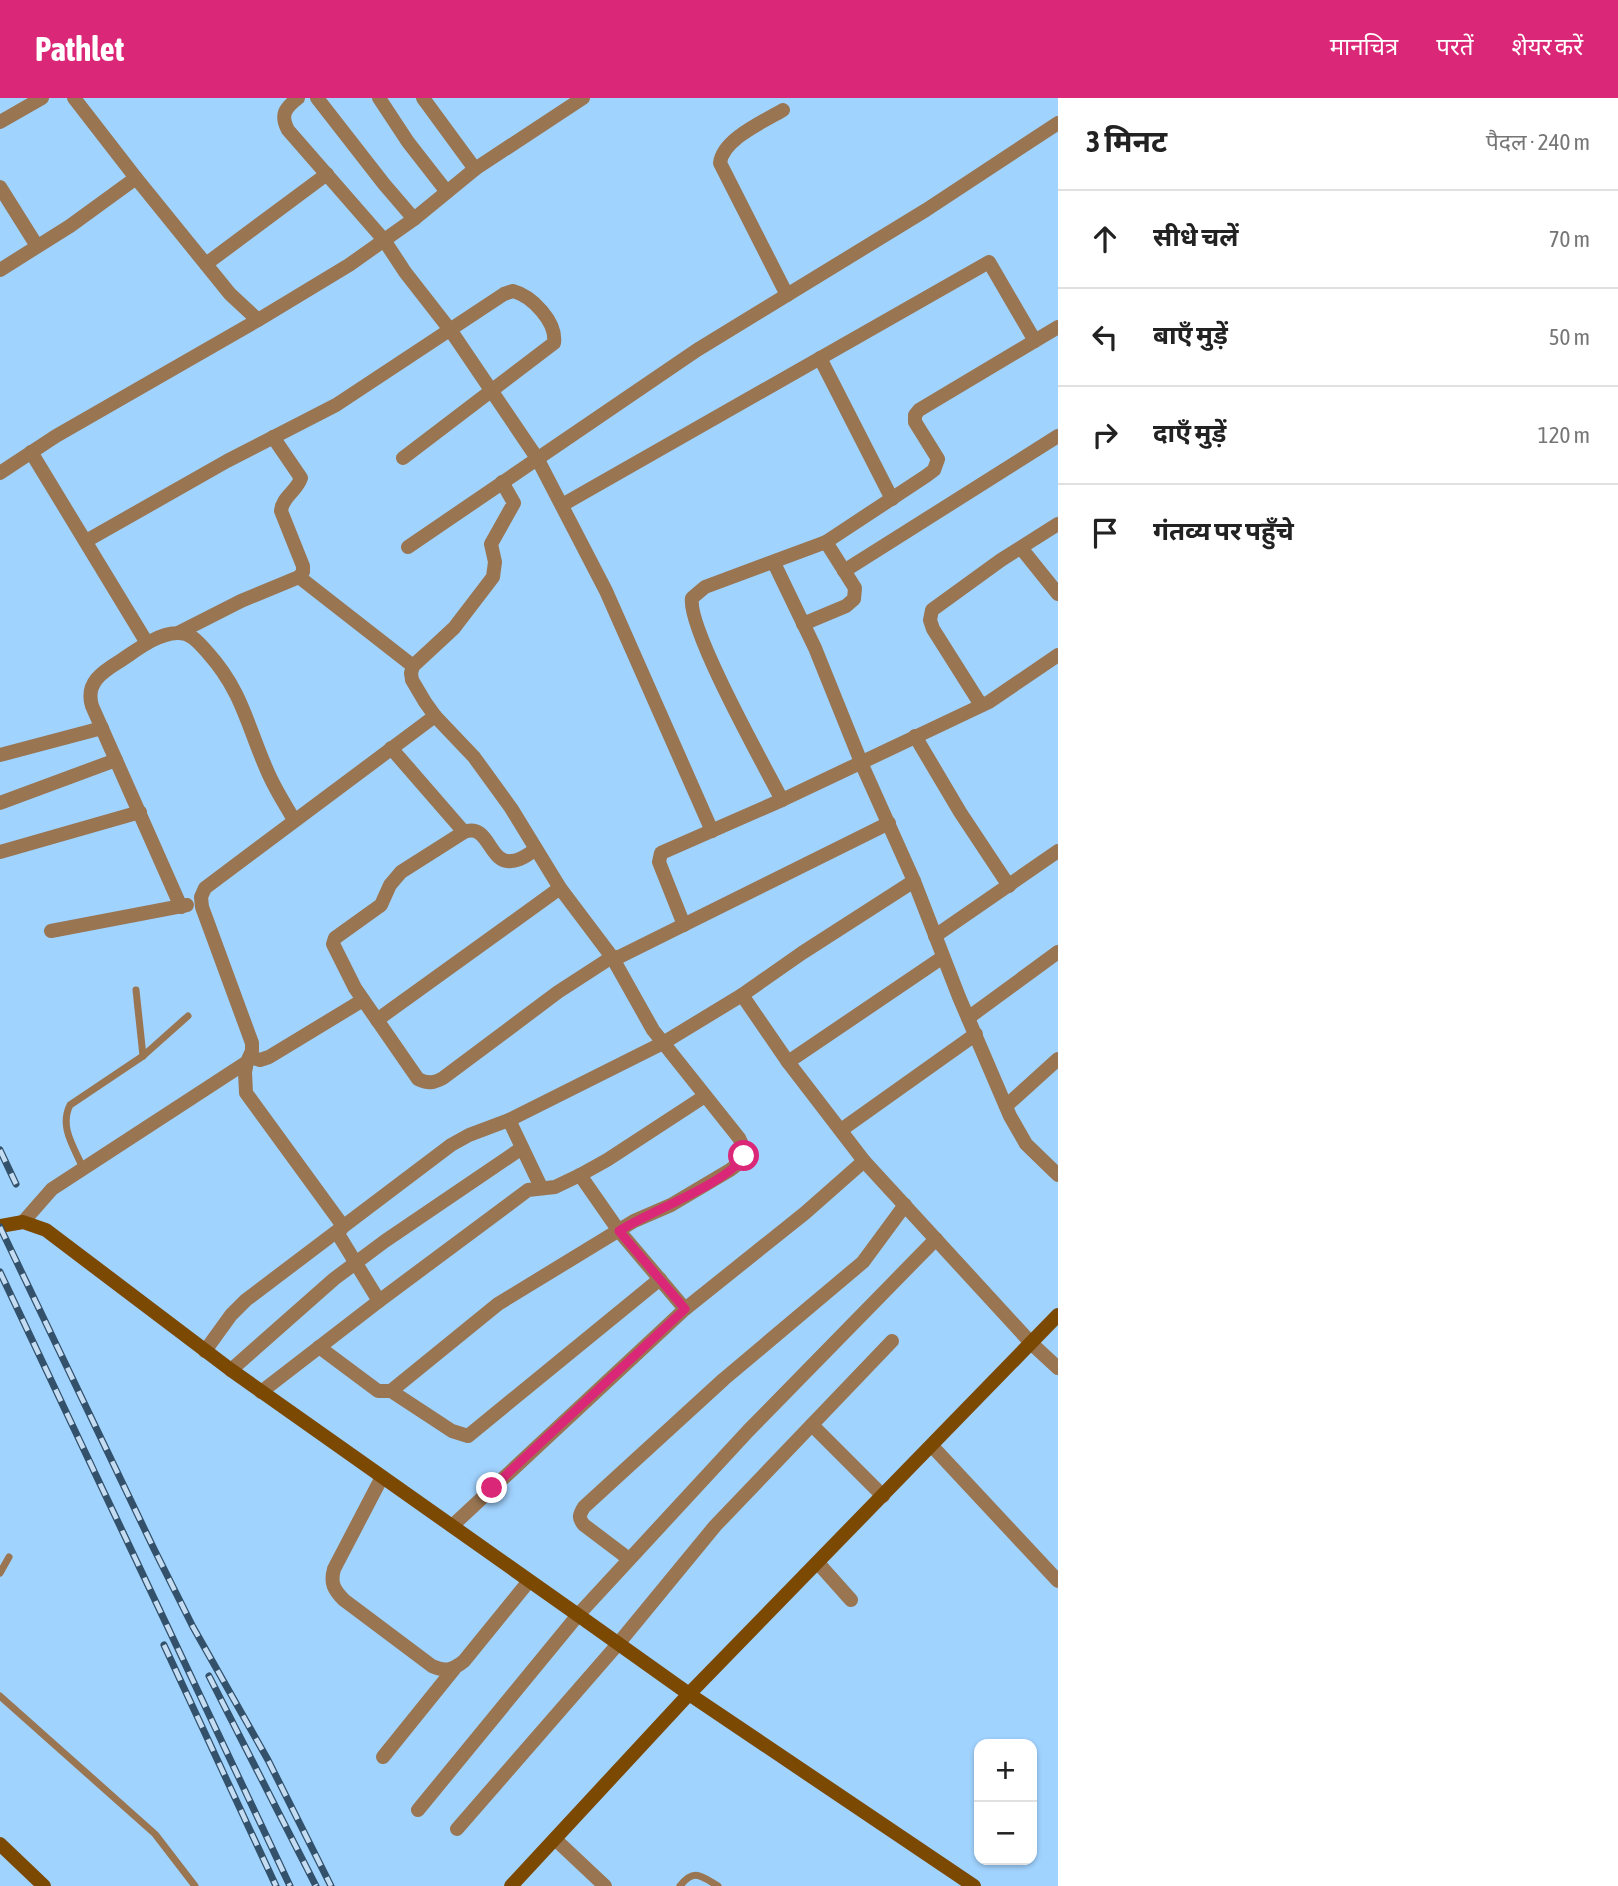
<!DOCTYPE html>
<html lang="hi">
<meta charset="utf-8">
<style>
body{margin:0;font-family:"Asap Condensed","Noto Sans Devanagari",sans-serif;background:#f6f6f6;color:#222}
.controls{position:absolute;right:21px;bottom:21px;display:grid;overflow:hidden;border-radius:14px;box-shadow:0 2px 5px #0004}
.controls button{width:63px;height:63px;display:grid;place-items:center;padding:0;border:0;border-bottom:2px solid #e0e0e0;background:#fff;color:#222;font:35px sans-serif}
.stop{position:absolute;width:21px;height:21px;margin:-16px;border:5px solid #db2777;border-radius:50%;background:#fff}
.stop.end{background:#db2777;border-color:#fff;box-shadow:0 2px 7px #0008}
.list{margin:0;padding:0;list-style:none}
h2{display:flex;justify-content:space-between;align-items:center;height:91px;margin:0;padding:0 28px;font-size:30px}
h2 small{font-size:23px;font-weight:400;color:#767676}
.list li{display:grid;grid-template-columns:46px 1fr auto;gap:21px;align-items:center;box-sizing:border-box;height:98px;padding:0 28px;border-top:2px solid #e0e0e0}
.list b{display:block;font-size:26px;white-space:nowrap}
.list em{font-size:23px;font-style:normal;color:#767676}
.icon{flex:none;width:38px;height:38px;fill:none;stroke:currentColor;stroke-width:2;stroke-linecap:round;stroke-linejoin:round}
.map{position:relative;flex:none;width:1058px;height:1788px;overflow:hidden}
header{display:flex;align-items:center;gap:42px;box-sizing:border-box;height:98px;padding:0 35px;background:#db2777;color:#fff}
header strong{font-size:33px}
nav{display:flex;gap:38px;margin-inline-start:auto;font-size:24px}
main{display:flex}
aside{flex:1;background:#fff}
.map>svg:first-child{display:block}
</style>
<header>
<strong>Pathlet</strong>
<nav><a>मानचित्र</a><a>परतें</a><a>शेयर करें</a></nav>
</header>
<main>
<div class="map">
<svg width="1058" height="1788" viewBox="0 0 1058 1788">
<rect width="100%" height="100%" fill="#a1d3ff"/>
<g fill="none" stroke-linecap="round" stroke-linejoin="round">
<g stroke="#997552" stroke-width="7">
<path d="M136,892L143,958"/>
<path d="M83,1070C74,1049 59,1029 70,1007L143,958L188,918"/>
<path d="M0,1475L9,1459"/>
<path d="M0,1598L155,1736L195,1788"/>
<path d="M680,1788C694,1770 701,1778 718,1788"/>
</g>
<g stroke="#997552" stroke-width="14">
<path d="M74,0L136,80L230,196L258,222"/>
<path d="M298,0C285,10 280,17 288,32L384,142L405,174L451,233L537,360L606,493L712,733"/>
<path d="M317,0L384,86L414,121"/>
<path d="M379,0L408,44L447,94"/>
<path d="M423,0L475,71"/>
<path d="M783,12C763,24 723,41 720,65L787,197"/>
<path d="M0,24L42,0"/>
<path d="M0,89L37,148"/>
<path d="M206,166L327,76"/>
<path d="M0,172L70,128L136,80"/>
<path d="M820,260L892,401"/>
<path d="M31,354L147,545"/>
<path d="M0,375L56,338L258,222L349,167L414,121L475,71L583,0"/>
<path d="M562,407L989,164L1035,243"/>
<path d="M86,443L227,363L336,307L504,196L513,193C532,198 557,224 554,245L403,360"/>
<path d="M408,449L697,252L926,112L1058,25"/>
<path d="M1021,450L1058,496"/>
<path d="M774,465L815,550L863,669L914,783L959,899L1010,1018L1026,1046L1058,1077"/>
<path d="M844,473L1058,338"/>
<path d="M299,479L413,568"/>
<path d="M803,526L846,508L854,501L855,490L826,444"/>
<path d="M178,535L241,503L299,479L303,474V468L281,413C282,399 297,393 301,380L273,339"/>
<path d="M981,607L933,531L930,522L932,512L1001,462L1058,426"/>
<path d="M915,638L960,714L1009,788"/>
<path d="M391,650L464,734"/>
<path d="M0,657L102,630"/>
<path d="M782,702C764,667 687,530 692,500L705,489L826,444L926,378L934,372L938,361L915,324V317L919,312L1058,229"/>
<path d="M0,705L116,662"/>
<path d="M536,751C529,756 520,763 511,763C489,766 489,724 464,734L401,774L390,787L381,807L335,840L333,846L355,890L418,981C428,986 434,985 443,980L558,894L612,859H619L889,725"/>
<path d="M0,754L140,714"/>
<path d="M181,809L92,608C85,585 102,574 120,563C137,552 156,536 177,535C191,534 199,545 208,555C244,595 248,632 270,679C277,694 286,708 294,722"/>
<path d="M684,827L659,764L661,755L782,702L989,604L1058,557"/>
<path d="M51,833L187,807"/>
<path d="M935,838L1058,753"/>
<path d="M742,897L788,964L864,1063L1032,1246L1058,1270"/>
<path d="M968,920L1058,854"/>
<path d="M377,922L560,790"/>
<path d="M250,959L260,962L269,959L363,902"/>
<path d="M247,964L245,974L246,995L343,1128L338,1136L379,1203"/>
<path d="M788,964L943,859"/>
<path d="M1006,1008L1058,961"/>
<path d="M509,1022L541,1089"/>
<path d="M841,1032L976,936"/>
<path d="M580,1077L619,1133L685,1211"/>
<path d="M23,1124L52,1091L247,964L252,953V945L202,809L201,799L205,790L435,618"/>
<path d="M319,1249L378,1293H391L498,1206L634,1123L671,1107L730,1072C743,1063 747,1055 739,1040L653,932L612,859L560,790L511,710L474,659L435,618L425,604L412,582L411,575L413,568L454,530L493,479L495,464L491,446L514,405L502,384"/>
<path d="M205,1253L231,1217L246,1202L451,1047L469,1037L509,1022L663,945L742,897L802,855L914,783"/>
<path d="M231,1272L334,1181L385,1143L522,1050"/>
<path d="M391,1293L452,1333L468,1338L660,1181"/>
<path d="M261,1294L379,1203L528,1092L555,1089L580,1077L607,1062L705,998"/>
<path d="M812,1327L883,1398"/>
<path d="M932,1348L1058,1483"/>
<path d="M382,1379L334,1471C330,1485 334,1492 344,1502L432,1568C446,1574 453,1572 464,1563L529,1483"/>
<path d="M452,1428L685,1211L805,1115L864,1063"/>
<path d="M629,1461L584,1427C578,1420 579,1417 584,1409L724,1281L863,1164L905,1107"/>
<path d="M818,1465L851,1502"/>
<path d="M383,1659L454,1571"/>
<path d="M418,1712L578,1517L748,1333L936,1141"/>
<path d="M457,1731L618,1546L715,1428L892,1243"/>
<path d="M555,1741L605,1788"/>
</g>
<g stroke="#7c4903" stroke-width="14">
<path d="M0,1128L23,1124L46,1132L231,1272L578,1517L689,1596L974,1788"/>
<path d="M0,1746L44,1788"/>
<path d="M511,1788L689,1596L1058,1217"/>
</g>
<defs>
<g id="rail">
<path d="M0,1052L16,1086"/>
<path d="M0,1129L154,1451L193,1529L268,1662L331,1788"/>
<path d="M0,1174L290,1788"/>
<path d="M164,1547L276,1788"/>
<path d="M209,1578L316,1788"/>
</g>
</defs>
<use href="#rail" stroke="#33516a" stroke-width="7"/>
<use href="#rail" stroke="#c5ddf3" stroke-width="4.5" stroke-dasharray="13" stroke-linecap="butt"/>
</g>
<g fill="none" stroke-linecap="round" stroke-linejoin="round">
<path stroke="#db2777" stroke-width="9" d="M492,1390L685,1211L619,1133C648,1114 728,1085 744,1058"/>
</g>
</svg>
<div class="controls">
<button>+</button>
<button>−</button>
</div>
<div class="stop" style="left:744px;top:1058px"></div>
<div class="stop end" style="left:492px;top:1390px"></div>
</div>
<aside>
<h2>3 मिनट<small>पैदल · 240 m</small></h2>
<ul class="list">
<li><svg class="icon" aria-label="ahead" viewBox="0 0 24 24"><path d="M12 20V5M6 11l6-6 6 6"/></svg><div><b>सीधे चलें</b></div><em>70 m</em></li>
<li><svg class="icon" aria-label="left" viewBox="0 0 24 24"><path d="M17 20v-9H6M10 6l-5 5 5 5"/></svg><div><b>बाएँ मुड़ें</b></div><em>50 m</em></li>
<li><svg class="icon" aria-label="right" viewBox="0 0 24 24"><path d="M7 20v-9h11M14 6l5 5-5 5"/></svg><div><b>दाएँ मुड़ें</b></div><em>120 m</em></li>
<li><svg class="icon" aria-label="arrive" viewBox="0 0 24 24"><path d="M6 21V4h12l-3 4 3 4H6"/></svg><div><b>गंतव्य पर पहुँचे</b></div></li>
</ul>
</aside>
</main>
